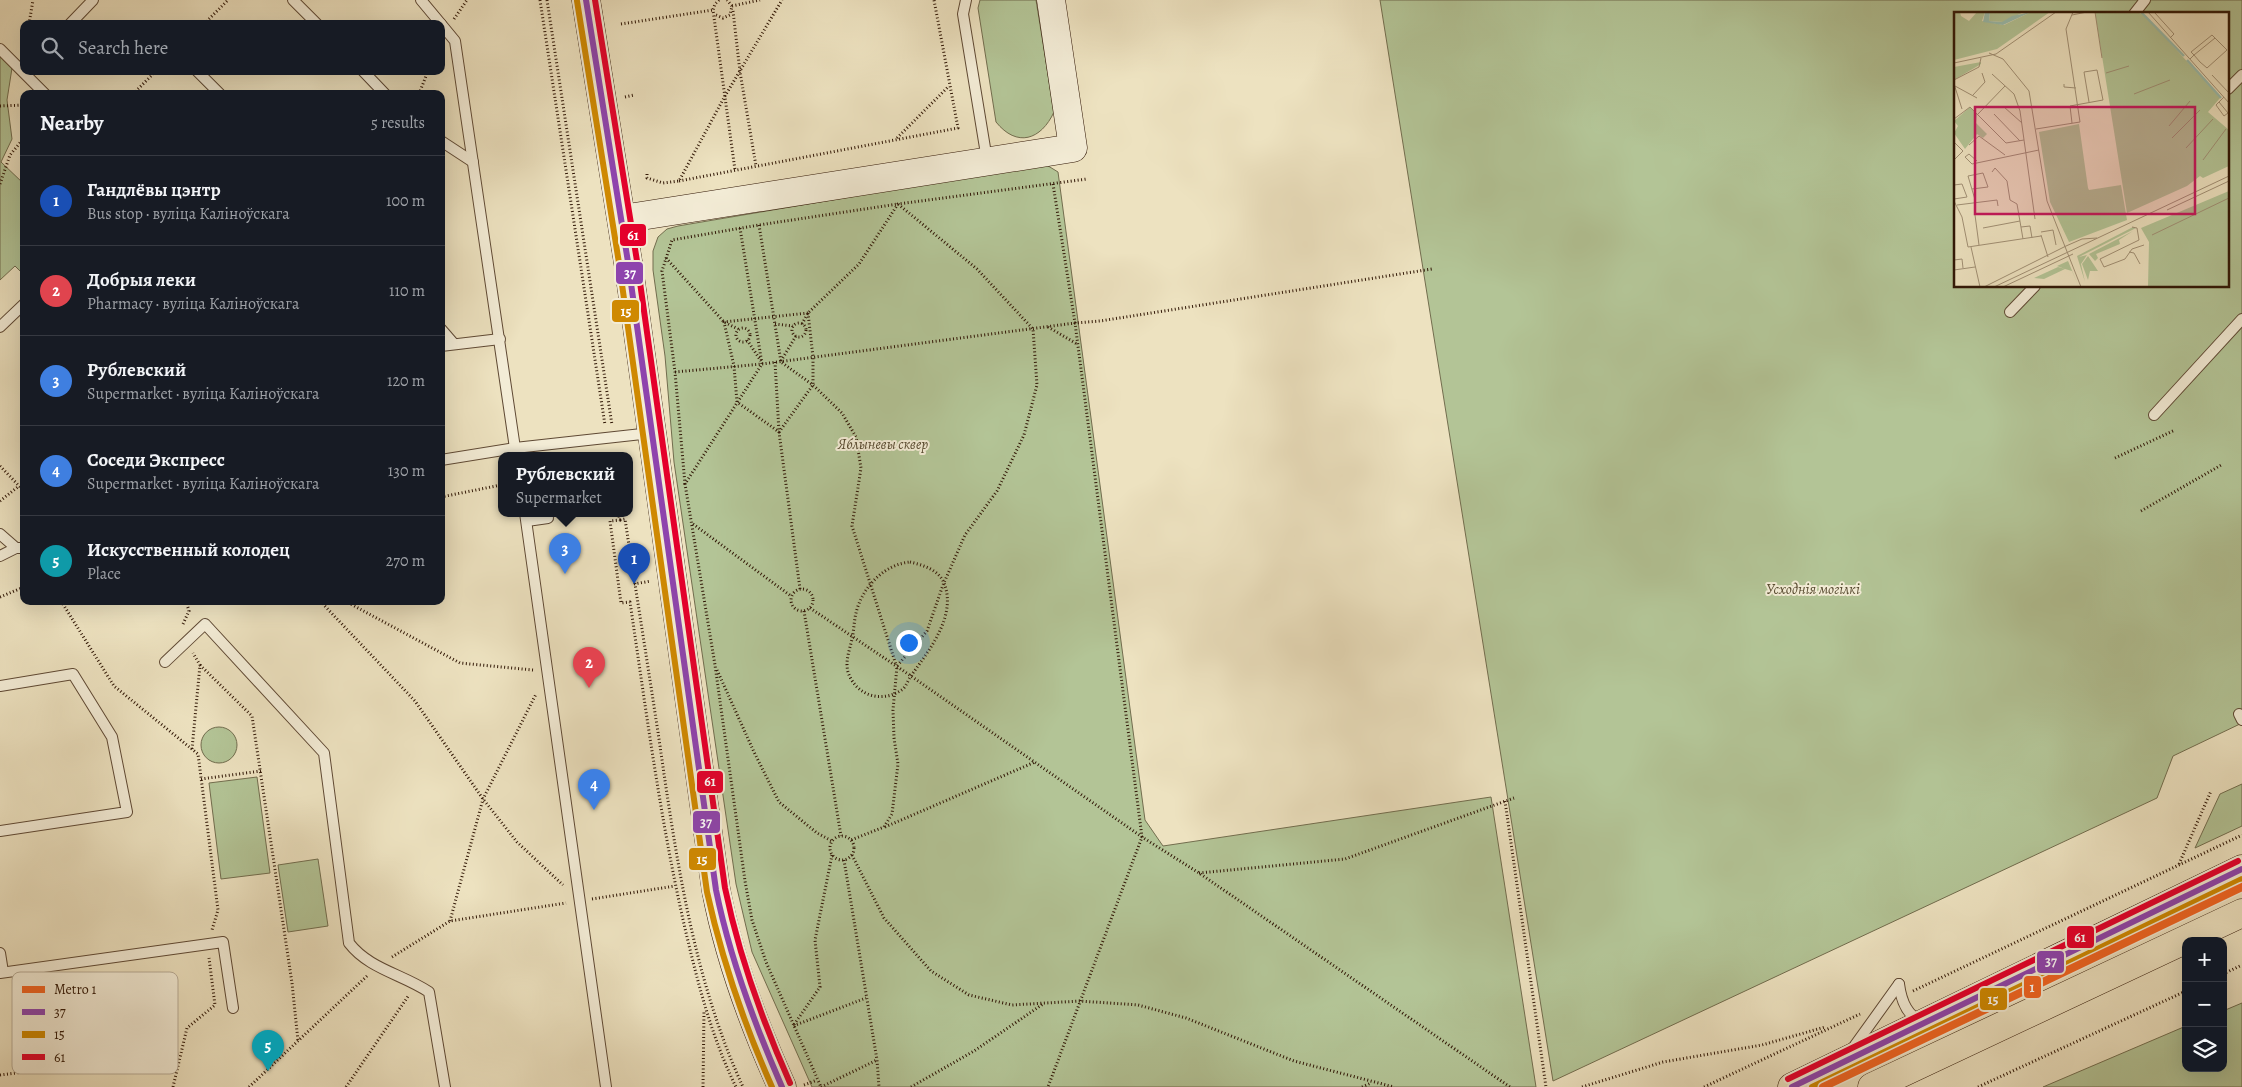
<!DOCTYPE html>
<meta charset="utf-8">
<style>
body{margin:0;font-family:Alegreya,serif;background:#20242c;color:#f1f3f6}
.controls{position:absolute;right:15px;bottom:15px;display:grid;overflow:hidden;border-radius:10px;box-shadow:0 5px 20px #0002}
.controls button{width:45px;height:45px;display:grid;place-items:center;padding:0;border:0;border-bottom:1px solid #363941;background:#171b24;color:#f1f3f6;font:25px sans-serif}
.you{position:absolute;left:908px;top:642px;width:18px;height:18px;margin:-12px;border:4px solid #fff;border-radius:50%;background:#1a73e8;box-shadow:0 0 0 8px #1a73e833}
.badge{display:grid;place-items:center;width:32px;height:32px;border-radius:50%;background:#c59692;color:#fff;font-size:16px;font-weight:700}
.pin{position:absolute;translate:-50% -41px;filter:drop-shadow(0 1px 2px #0008)}
.pin::after{content:'';position:absolute;top:26px;width:18px;height:15px;background:inherit;clip-path:polygon(0 0,100% 0,50% 100%)}
.popup{position:absolute;left:498px;top:452px;width:135px;height:65px;box-sizing:border-box;display:grid;place-content:center;border-radius:10px;background:#171b24;filter:drop-shadow(0 1px 4px #0005);font-size:16px;white-space:nowrap;color:#9ea1a6}
.popup b{font-size:19px;color:#f1f3f6}
.popup::after{content:'';position:absolute;left:50%;top:100%;margin-left:-10px;border:10px solid transparent;border-top-color:#171b24}
.list{margin:0;padding:0;list-style:none}
h2{display:flex;justify-content:space-between;align-items:center;height:65px;margin:0;padding:0 20px;font-size:21px}
h2 small{font-size:16px;font-weight:400;color:#9ea1a6}
.list li{display:grid;grid-template-columns:32px 1fr auto;gap:15px;align-items:center;box-sizing:border-box;height:90px;padding:0 20px;border-top:1px solid #363941}
.list b{display:block;font-size:19px;white-space:nowrap}
.list p{margin:0;font-size:16px;white-space:nowrap;color:#9ea1a6}
.list em{font-size:16px;font-style:normal;color:#9ea1a6}
.icon{flex:none;width:28px;height:28px;fill:none;stroke:currentColor;stroke-width:2;stroke-linecap:round;stroke-linejoin:round}
.map{position:relative;flex:none;width:2242px;height:1087px;overflow:hidden}
.search{position:absolute;background:#171b24;box-shadow:0 5px 20px #0002;left:20px;top:20px;width:425px;height:55px;display:flex;align-items:center;gap:12px;box-sizing:border-box;padding:0 18px;border-radius:10px;color:#9ea1a6;font-size:19px}
.panel{position:absolute;background:#171b24;box-shadow:0 5px 20px #0002;left:20px;top:90px;width:425px;height:515px;border-radius:10px}
.map>svg:first-child{display:block}
</style>
<div class="map">
<svg width="2242" height="1087" viewBox="0 0 2242 1087">
<rect width="100%" height="100%" fill="#ede2c0"/>
<filter id="stains"><feTurbulence type="fractalNoise" baseFrequency=".004" numOctaves="4"/><feColorMatrix values="0 0 0 0 .2 0 0 0 0 .09 0 0 0 0 .02 0 0 0 .5 -.17"/></filter>
<radialGradient id="worn" r=".72"><stop offset=".6" stop-color="#630" stop-opacity="0"/><stop offset="1" stop-color="#630" stop-opacity=".3"/></radialGradient>
<g fill="#b3c496" stroke="#726d4e" fill-rule="evenodd">
<path d="M980,0H1036L1054,112C1041,140 1017,148 996,122L978,8Z"/>
<path d="M1380,0H2242V723L2173,756L2157,798L1553,1081ZM1956,14H2228V286H1956Z"/>
<path d="M0,55L12,68L7,100L12,139L1,162L24,184V275L15,266L0,280Z"/>
<path d="M1045,164L1058,172L1145,820L1163,846L1491,797L1536,1087H812L752,952L736,884L674,462L665,356L653,270V251L658,237L667,229L678,226Z"/>
<circle cx="219" cy="745" r="18"/>
<path d="M257,777L270,873L221,879L209,783Z"/>
<path d="M2242,784V826L2195,848L2220,794Z"/>
<path d="M318,859L328,926L288,932L278,865Z"/>
<path d="M2242,1003V1087H2043L2186,1026V1068H2223V1011Z"/>
</g>
<g fill="none" stroke-linecap="round" stroke-linejoin="round">
<defs>
<g id="lane">
<path d="M293,0L317,24"/>
<path d="M421,0L441,24"/>
<path d="M966,0L963,14L987,160"/>
<path d="M2134,14L2145,0"/>
<path d="M70,24L93,0"/>
<path d="M441,24L455,41L516,455"/>
<path d="M0,49L45,94"/>
<path d="M197,71L220,94"/>
<path d="M363,71L385,94"/>
<path d="M2228,89L2242,75"/>
<path d="M441,141L473,162"/>
<path d="M2010,312L2035,286"/>
<path d="M0,327L24,304"/>
<path d="M441,329L454,344"/>
<path d="M441,346L500,339"/>
<path d="M2154,415L2242,319"/>
<path d="M441,460L515,448L651,433"/>
<path d="M525,513L606,1087"/>
<path d="M527,521L548,518"/>
<path d="M0,534L16,548"/>
<path d="M0,556L16,548H24"/>
<path d="M165,662L205,624L324,753L349,943C369,969 402,974 429,992L445,1087"/>
<path d="M0,686L73,674L112,737L127,812L0,831"/>
<path d="M2239,714L2242,720"/>
<path d="M0,953L3,972"/>
<path d="M0,973L223,942L233,1008"/>
<path d="M1899,984C1901,999 1906,1016 1922,1021"/>
<path d="M1853,1048L1899,984"/>
</g>
<g id="secondary">
<path d="M586,0L628,262L716,890C729,959 753,1023 782,1087"/>
<path d="M622,219L1073,148L1051,0"/>
</g>
<g id="primary">
<path d="M1792,1087L2242,869"/>
<path d="M1872,1087L2242,913"/>
</g>
</defs>
<use href="#lane" stroke="#5f4934" stroke-width="12"/>
<use href="#secondary" stroke="#301605" stroke-width="29"/>
<use href="#primary" stroke="#301605" stroke-width="29"/>
<g stroke="#301605" stroke-width="3" stroke-dasharray="1 2.5" stroke-linecap="butt">
<path d="M540,0L605,425"/>
<path d="M547,0L612,425"/>
<path d="M719,0L715,4L713,10L735,170"/>
<path d="M732,6L760,0"/>
<path d="M733,11L740,72L756,166"/>
<path d="M716,15L723,18L730,15L732,6L727,0"/>
<path d="M454,19L467,0"/>
<path d="M29,24L33,0"/>
<path d="M204,24L228,0"/>
<path d="M621,24L713,10"/>
<path d="M133,94L156,71"/>
<path d="M419,94L428,71"/>
<path d="M625,97L634,95"/>
<path d="M0,106L24,105"/>
<path d="M897,138L949,86"/>
<path d="M647,174V178L663,183L679,181L725,96L782,0"/>
<path d="M679,181L958,128L934,0"/>
<path d="M0,184L10,155L24,138"/>
<path d="M1053,184L1075,323L1100,321L1432,269"/>
<path d="M759,225L781,362L813,385L842,413L856,437L861,468L852,526L896,665"/>
<path d="M740,228L762,364L685,484L715,665L745,881L752,920L766,962L821,1087"/>
<path d="M666,258L724,322L738,329"/>
<path d="M808,313L813,357V385L779,432L737,402L734,366L724,322Z"/>
<circle cx="799" cy="330" r="7"/>
<path d="M775,324L793,326"/>
<path d="M802,324L808,313L859,264L898,204L1087,179"/>
<path d="M1048,327L1077,344"/>
<circle cx="743" cy="335" r="7"/>
<path d="M747,340L761,361"/>
<path d="M781,361L796,336"/>
<path d="M775,362L779,432L800,589"/>
<path d="M675,372L762,364L1075,323L1142,837L1048,1087"/>
<path d="M2115,458L2175,430"/>
<path d="M0,466L24,491"/>
<path d="M685,484L675,372L662,271L672,240L759,225L898,204L977,269L1033,329L1037,385L1024,435L997,491L965,535L943,585L927,631L897,666L893,710L894,738L898,764L892,814L884,827L851,840"/>
<path d="M441,497L501,485"/>
<path d="M0,501L19,486"/>
<path d="M2141,511L2223,464"/>
<path d="M618,513L620,520L610,521L621,603L630,602C646,710 660,818 684,924C697,980 711,1036 736,1087"/>
<path d="M620,520L625,519C636,592 648,666 659,739C676,857 693,978 743,1087"/>
<path d="M693,524L791,596"/>
<path d="M910,562C923,565 939,570 944,583C957,615 930,649 913,673C909,677 907,685 903,689C885,702 862,698 851,679C843,665 849,653 852,639C854,630 854,621 856,613C862,587 885,564 910,562Z"/>
<path d="M634,584L651,581"/>
<circle cx="802" cy="600" r="11"/>
<path d="M0,597L24,587"/>
<path d="M61,601L114,686L198,754L218,910L212,930"/>
<path d="M320,601L415,701L483,799L517,842L563,885"/>
<path d="M345,601L460,663L533,670"/>
<path d="M810,608L911,676L1142,837L1199,873L1510,1087"/>
<path d="M804,611L841,836"/>
<path d="M183,624L189,611L186,601"/>
<path d="M200,665L252,716L292,983L298,1041"/>
<path d="M717,670L754,752L779,802L817,833L832,841"/>
<path d="M192,749L200,665L193,653"/>
<path d="M201,779L261,771"/>
<path d="M1505,801L1546,1087"/>
<path d="M885,827L1035,762"/>
<circle cx="842" cy="848" r="12"/>
<path d="M832,855L815,940L820,987L793,1026L866,998"/>
<path d="M852,855L884,918L931,971L969,995L1012,1005L1080,1001L1138,1005L1186,1018L1294,1061L1394,1087"/>
<path d="M844,860L877,1060L879,1087"/>
<path d="M2179,864L2211,791"/>
<path d="M1199,873L1345,859L1514,798"/>
<path d="M592,899L675,886"/>
<path d="M450,921L483,799L536,694"/>
<path d="M392,957L450,921L566,903"/>
<path d="M2223,974L2242,965"/>
<path d="M1913,991L2242,835"/>
<path d="M0,1075L180,1053"/>
<path d="M804,1085L817,1080"/>
<path d="M173,1087L187,1028L215,1005L209,958"/>
<path d="M249,1087L367,976"/>
<path d="M346,1087L409,995"/>
<path d="M703,1087L704,1010"/>
<path d="M821,1087L877,1060"/>
<path d="M911,1087L974,1051L1043,1004"/>
<path d="M1362,1087L1371,1083"/>
<path d="M1582,1087L1663,1062L1762,1045L1825,1027"/>
<path d="M1704,1087L1860,1014"/>
<path d="M1978,1087L2186,991"/>
</g>
<use href="#lane" stroke="#f3ecd6" stroke-width="10"/>
<use href="#secondary" stroke="#f3ecd6" stroke-width="28"/>
<use href="#primary" stroke="#ede2c0" stroke-width="28"/>
<defs>
<g id="bus-1">
<path d="M586,0L628,262L716,890C730,959 754,1023 782,1087"/>
<path d="M1792,1087L2242,869"/>
</g>
<g id="bus-2">
<path d="M577,1L619,263L707,892C722,960 744,1024 772,1087"/>
<path d="M1812,1087L2242,879"/>
</g>
<g id="bus-3">
<path d="M595,0L637,261L725,888C739,956 762,1020 790,1083"/>
<path d="M1788,1079L2238,861"/>
</g>
</defs>
<use href="#bus-1" stroke="#f3ecd6" stroke-width="10"/>
<use href="#bus-2" stroke="#f3ecd6" stroke-width="10"/>
<use href="#bus-3" stroke="#f3ecd6" stroke-width="10"/>
<use href="#bus-1" stroke="#8e44ad" stroke-width="6"/>
<use href="#bus-2" stroke="#cf8901" stroke-width="6"/>
<use href="#bus-3" stroke="#e4002b" stroke-width="6"/>
<defs>
<path id="metro-1" d="M1823,1087L2242,887"/>
</defs>
<use href="#metro-1" stroke="#f3ecd6" stroke-width="11"/>
<use href="#metro-1" stroke="#f26522" stroke-width="8"/>
</g>
<g text-anchor="middle" dominant-baseline="central" stroke-width="4" stroke-linejoin="round" paint-order="stroke">
<g font-size="15" font-style="italic" fill="#574a30" stroke="#f3ecd6">
<text x="883" y="444">Яблыневы сквер</text>
<text x="1813" y="589">Усходнія могілкі</text>
</g>
</g>
<g transform="translate(1954 12)">
<rect width="275" height="275" fill="#ede2c0"/>
<path d="M0,0H6L7,4L15,9L23,0H31L28,9L50,13L77,0H96L43,37L0,48ZM36,0H70L49,10L35,9ZM141,0H183L192,4L266,86L254,100L275,118V154L249,166L246,164L233,174L173,201ZM27,50V52L0,68V55ZM16,95L23,102L22,111L33,122L29,126L23,122L11,137L0,121L4,114L0,109ZM125,112L134,176L135,178L167,173L173,208L115,230L96,190L85,120ZM275,179V275H194L195,230L187,216ZM179,215L182,216L125,245L133,243L127,252L131,270L123,244ZM179,219L165,228L166,232L142,242L144,246L141,249L135,242ZM134,244L144,259H136L134,268L128,252ZM114,249L125,275L118,259L111,257L90,267L80,266L104,255L111,257L103,254Z" fill="#b3c496"/>
<path d="M31,0H36L35,9L48,10L58,4L77,0L49,13L29,10Z" fill="#9abeaf"/>
<path fill="none" stroke="#9abeaf" stroke-width="2.5" d="M187,0L230,44M233,48L267,86"/>
<path fill="none" stroke="#a19075" stroke-width="1" d="M141,0L148,46M194,0L275,91M201,1L220,22L216,26M118,3L133,0M35,41L49,47L75,79L93,189L127,275M236,47L240,43L261,26L273,38L253,56L246,50L240,43L237,40L258,23L261,26M0,51L42,42L102,0M152,61L175,54M38,62L60,82L66,99L81,207M258,63L275,81M0,68L25,55L27,46M0,72L8,97M110,72V75L122,76M1,74L23,86M180,82L216,68M19,83L31,70L28,61M265,90L274,101L270,104L262,93L270,85M50,95L68,111M24,102L51,74M40,102L66,129M0,107L16,95L52,131L70,128M118,111L116,94L149,88L143,58L130,60L135,90M215,114L236,89M82,117L126,110L112,17L119,0M218,126L246,98M0,130L9,139L0,148M15,133L25,124L51,143M232,136L259,107M249,148L272,117M23,149L15,142L11,145L18,152L85,138M38,160L41,156L53,169L56,188L63,192L69,227M0,173L8,172L13,185L0,187M18,177L34,175L29,161L14,164L22,191M0,189L8,205L14,235L87,224M3,193L43,188L44,194M213,198L275,169M21,203L25,233M67,215L76,214L78,226M178,215L183,216L185,228L146,247L150,255L171,247L178,237L190,233M29,216L66,209M87,220L99,218L102,233M87,223L94,245M198,223L275,186M112,234L128,227L143,226M17,235L26,275M175,240L180,241L186,252M0,248L8,247L9,256M0,258L21,255M30,275L112,234M40,275L275,164M49,275L119,242"/>
<path fill="#c2185b" fill-opacity="0.15" stroke="#c2185b" stroke-width="2.5" d="M21,95H241V202H21Z"/>
<rect width="275" height="275" fill="none" stroke="#301605" stroke-width="2.5"/>
</g>
<rect x="12" y="972" width="166" height="102" rx="8" fill="#f3ecd6" stroke="#b8ac97" stroke-width="1"/>
<rect x="22" y="986" width="23" height="7" fill="#f26522"/>
<rect x="22" y="1009" width="23" height="6" fill="#8e44ad"/>
<rect x="22" y="1031" width="23" height="7" fill="#cf8901"/>
<rect x="22" y="1054" width="23" height="6" fill="#e4002b"/>
<g font-size="14" fill="#301605">
<text x="54" y="994">Metro 1</text>
<text x="54" y="1017">37</text>
<text x="54" y="1039">15</text>
<text x="54" y="1062">61</text>
</g>
<g stroke="#f3ecd6" stroke-width="2">
<rect x="619" y="223" width="28" height="24" rx="5" fill="#e4002b"/>
<rect x="615" y="261" width="29" height="24" rx="5" fill="#8e44ad"/>
<rect x="611" y="299" width="29" height="24" rx="5" fill="#cf8901"/>
<rect x="696" y="770" width="28" height="24" rx="5" fill="#e4002b"/>
<rect x="692" y="810" width="29" height="24" rx="5" fill="#8e44ad"/>
<rect x="688" y="847" width="29" height="24" rx="5" fill="#cf8901"/>
<rect x="2066" y="925" width="29" height="24" rx="5" fill="#e4002b"/>
<rect x="2036" y="950" width="29" height="24" rx="5" fill="#8e44ad"/>
<rect x="2023" y="975" width="19" height="24" rx="5" fill="#f26522"/>
<rect x="1979" y="987" width="29" height="24" rx="5" fill="#cf8901"/>
</g>
<g font-size="14" text-anchor="middle" font-weight="bold" fill="#fff">
<text x="633" y="240">61</text>
<text x="630" y="278">37</text>
<text x="626" y="316">15</text>
<text x="710" y="786">61</text>
<text x="706" y="827">37</text>
<text x="702" y="864">15</text>
<text x="2080" y="942">61</text>
<text x="2051" y="966">37</text>
<text x="2032" y="992">1</text>
<text x="1993" y="1004">15</text>
</g>
<rect width="100%" height="100%" filter="url(#stains)"/>
<rect width="100%" height="100%" fill="url(#worn)"/>
</svg>
<div class="controls">
<button>+</button>
<button>−</button>
<button><svg class="icon" aria-label="layers" viewBox="0 0 24 24"><path d="M12 4l9 5-9 5-9-5zM3 14l9 5 9-5"/></svg></button>
</div>
<div class="you"></div>
<div class="pin badge" style="left:634px;top:584px;background:#1a4fb4">1</div>
<div class="pin badge" style="left:589px;top:688px;background:#e0444e">2</div>
<div class="pin badge" style="left:565px;top:574px;background:#3f7fe0">3</div>
<div class="popup"><b>Рублевский</b>Supermarket</div>
<div class="pin badge" style="left:594px;top:810px;background:#3f7fe0">4</div>
<div class="pin badge" style="left:268px;top:1071px;background:#0f9aa8">5</div>
<div class="search"><svg class="icon" aria-label="search" viewBox="0 0 24 24"><circle cx="10" cy="10" r="6"/><path d="M15 15l6 6"/></svg>Search here</div>
<section class="panel">
<h2>Nearby<small>5 results</small></h2>
<ul class="list">
<li><span class="badge" style="background:#1a4fb4">1</span><div><b>Гандлёвы цэнтр</b><p>Bus stop · вуліца Каліноўскага</p></div><em>100 m</em></li>
<li><span class="badge" style="background:#e0444e">2</span><div><b>Добрыя леки</b><p>Pharmacy · вуліца Каліноўскага</p></div><em>110 m</em></li>
<li><span class="badge" style="background:#3f7fe0">3</span><div><b>Рублевский</b><p>Supermarket · вуліца Каліноўскага</p></div><em>120 m</em></li>
<li><span class="badge" style="background:#3f7fe0">4</span><div><b>Соседи Экспресс</b><p>Supermarket · вуліца Каліноўскага</p></div><em>130 m</em></li>
<li><span class="badge" style="background:#0f9aa8">5</span><div><b>Искусственный колодец</b><p>Place</p></div><em>270 m</em></li>
</ul>
</section>
</div>
